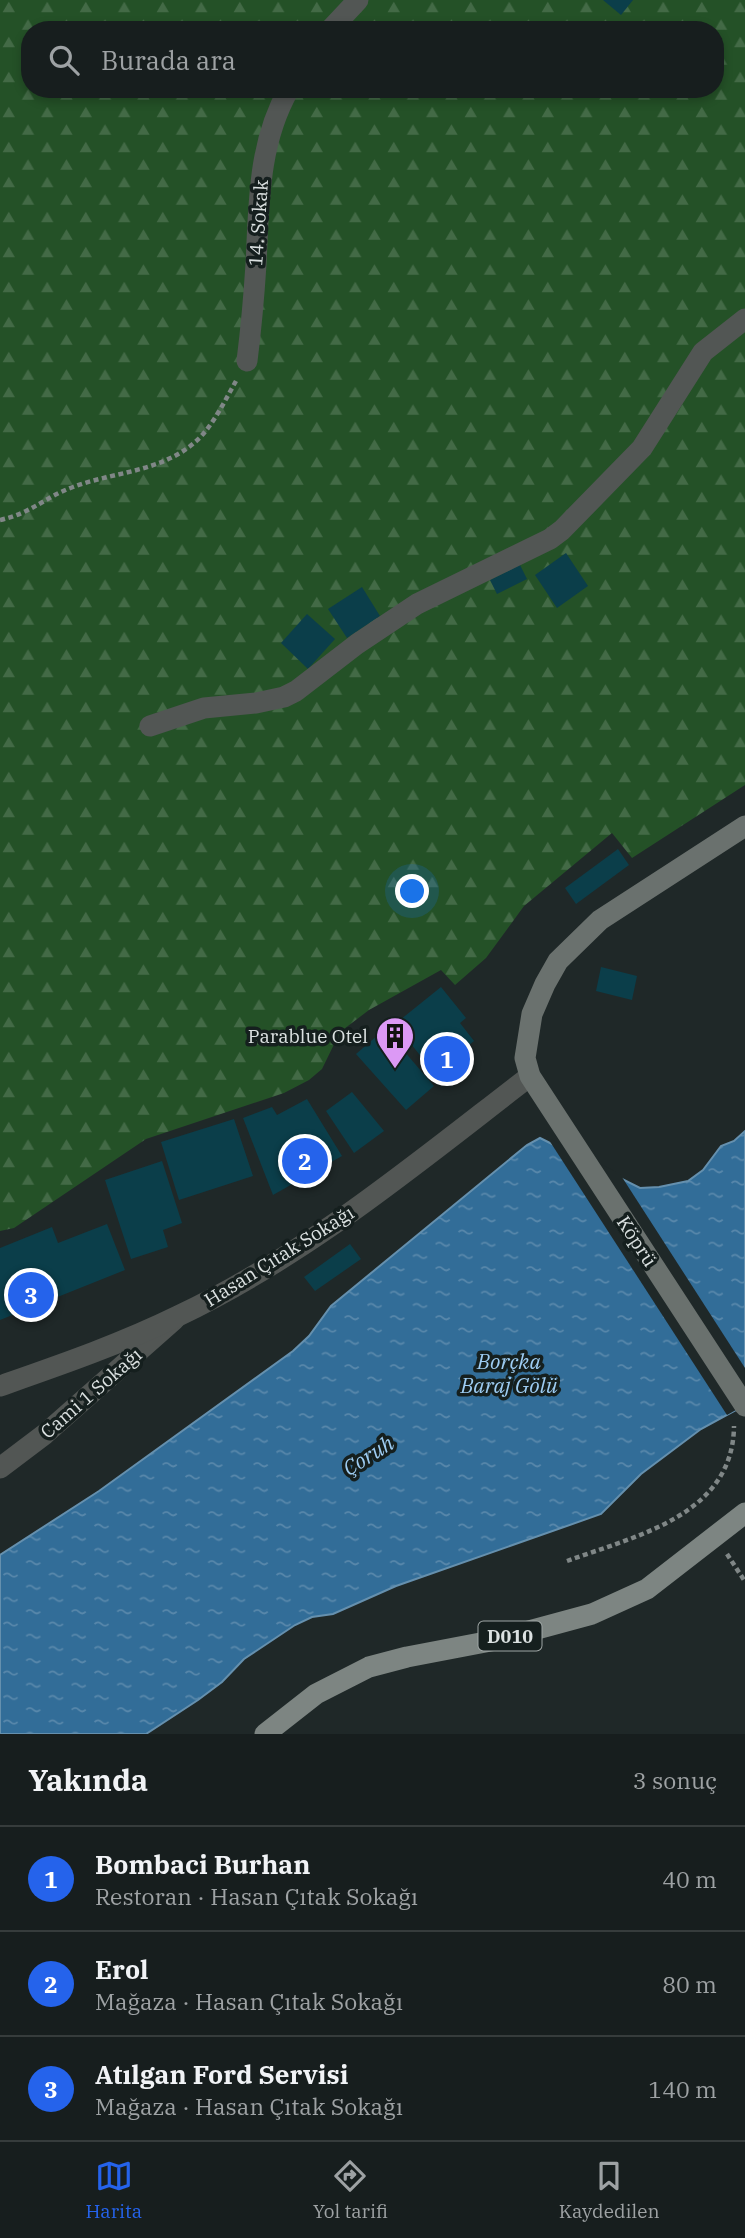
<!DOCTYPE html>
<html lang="tr">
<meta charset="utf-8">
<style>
body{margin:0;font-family:"IBM Plex Serif",serif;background:#242b2b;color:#f1f3f6}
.you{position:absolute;left:413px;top:892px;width:24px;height:24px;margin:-18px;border:5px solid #fff;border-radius:50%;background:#1a73e8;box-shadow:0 0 0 10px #1a73e833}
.badge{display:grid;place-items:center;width:46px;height:46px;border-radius:50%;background:#2563eb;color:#fff;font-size:23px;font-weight:700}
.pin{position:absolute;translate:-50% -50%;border:4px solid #fff;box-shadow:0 2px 7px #0006}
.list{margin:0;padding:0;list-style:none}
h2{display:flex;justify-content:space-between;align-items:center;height:91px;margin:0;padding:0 28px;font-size:30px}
h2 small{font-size:23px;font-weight:400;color:#9ea2a4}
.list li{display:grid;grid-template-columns:46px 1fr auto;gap:21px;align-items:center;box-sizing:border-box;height:105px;padding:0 28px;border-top:2px solid #363c3c}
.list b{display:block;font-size:26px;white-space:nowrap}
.list p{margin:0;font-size:23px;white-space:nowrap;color:#9ea2a4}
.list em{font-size:23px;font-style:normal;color:#9ea2a4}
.icon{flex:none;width:38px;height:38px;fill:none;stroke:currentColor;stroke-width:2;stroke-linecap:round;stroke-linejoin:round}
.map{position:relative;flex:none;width:745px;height:1734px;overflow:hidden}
.search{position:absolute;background:#171e1e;box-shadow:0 4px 10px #0003;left:21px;right:21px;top:21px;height:77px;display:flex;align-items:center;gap:18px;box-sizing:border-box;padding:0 24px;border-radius:28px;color:#9ea2a4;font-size:26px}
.sheet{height:406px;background:#171e1e}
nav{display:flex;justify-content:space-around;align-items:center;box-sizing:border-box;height:98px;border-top:2px solid #363c3c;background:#171e1e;font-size:19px;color:#9ea2a4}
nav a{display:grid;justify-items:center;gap:4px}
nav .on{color:#2563eb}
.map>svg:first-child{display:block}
</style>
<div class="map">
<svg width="745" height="1734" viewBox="0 0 745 1734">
<defs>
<pattern id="forest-firs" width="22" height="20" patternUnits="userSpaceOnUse" patternTransform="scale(1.75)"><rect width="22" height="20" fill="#245127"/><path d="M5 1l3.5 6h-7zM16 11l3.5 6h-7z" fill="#436a46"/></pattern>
<pattern id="water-ripples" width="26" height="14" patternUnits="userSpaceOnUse" patternTransform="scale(1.75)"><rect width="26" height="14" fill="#326d98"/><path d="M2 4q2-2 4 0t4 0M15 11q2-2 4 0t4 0" fill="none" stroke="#5988ab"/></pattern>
</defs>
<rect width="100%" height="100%" fill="#1f2828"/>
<path fill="url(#forest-firs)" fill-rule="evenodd" d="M0,0H745V785L632,858L612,833L524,906L486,958L455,985L441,970L369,1010L340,1032L322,1069L309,1080L284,1093L146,1139L14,1228L0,1231ZM30,30H715V89H30Z"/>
<path fill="url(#water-ripples)" stroke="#6590ae" stroke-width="2" d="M745,1131V1405L701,1429L641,1474L601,1514L396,1586L333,1614L312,1617L295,1625L244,1659L222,1682L198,1700L146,1734H0V1555L99,1491L293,1351L309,1336L331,1306L527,1145L540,1138L640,1188L659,1187L688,1181L703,1170L721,1146L734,1141Z"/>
<path fill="#1f2828" d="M547,1137L620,1174L745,1368V1405L727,1415Z"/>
<g fill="#0b3e4a">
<path d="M603,0H633L621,15Z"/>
<path d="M566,553L588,586L557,608L535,575Z"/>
<path d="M520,565L527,579L497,594L490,580Z"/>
<path d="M362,587L380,616L347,638L328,609Z"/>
<path d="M307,614L335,639L308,669L281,643Z"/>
<path d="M618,849L629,865L576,904L565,888Z"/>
<path d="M601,967L637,976L632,1000L596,991Z"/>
<path d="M441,987L466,1018L460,1023L474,1041L463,1050L472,1061L443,1084L395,1024Z"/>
<path d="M385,1029L434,1086L406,1110L356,1054Z"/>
<path d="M352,1092L384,1131L354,1153L326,1111Z"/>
<path d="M307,1099L342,1156L273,1195L243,1118L272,1107L277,1115Z"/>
<path d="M234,1119L253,1176L179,1200L161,1142Z"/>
<path d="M162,1161L182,1223L163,1230L168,1247L131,1259L105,1180Z"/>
<path d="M107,1224L125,1270L0,1320V1248L52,1227L58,1243Z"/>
<path d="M350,1244L361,1259L315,1291L304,1277Z"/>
</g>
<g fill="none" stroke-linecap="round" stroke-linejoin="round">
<g stroke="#808787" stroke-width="4.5" stroke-dasharray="5 3.5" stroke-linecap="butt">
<path d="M0,520C32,513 45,497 73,487C113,472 160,472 194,443C212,428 224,402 236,381"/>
<path d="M727,1554L744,1580"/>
<path d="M567,1561C635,1536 733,1516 734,1426"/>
</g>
<g stroke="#525654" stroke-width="21">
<path d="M330,30L358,0"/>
<path d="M247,361C251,329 254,296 256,264C259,204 258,143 289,89"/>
<path d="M150,726L204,708L256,703L284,697L296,691L357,644L417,604L550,539L562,530L642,448L703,352L745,319"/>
<path d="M0,1468L45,1434L174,1320"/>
</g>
<path stroke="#525654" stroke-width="21" d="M0,1386C60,1365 121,1344 178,1316C307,1255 418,1162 530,1076"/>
<path stroke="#6a716e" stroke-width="21" d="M745,826L600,920L558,961L545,984L532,1014L525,1058L530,1076L745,1406"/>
<path stroke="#7d8582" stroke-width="21" d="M265,1734L316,1694L369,1667L407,1657L496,1640L592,1614L647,1589L745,1513"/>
</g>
<defs>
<symbol id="building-pin" viewBox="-11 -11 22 30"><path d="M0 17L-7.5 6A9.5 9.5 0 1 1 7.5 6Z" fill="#dc99f5" stroke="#151f1e"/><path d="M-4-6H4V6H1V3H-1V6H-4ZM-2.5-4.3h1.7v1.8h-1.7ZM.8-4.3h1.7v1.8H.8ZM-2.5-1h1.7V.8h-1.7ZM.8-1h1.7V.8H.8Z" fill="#111"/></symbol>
</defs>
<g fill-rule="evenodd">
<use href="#building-pin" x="373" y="1014" width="44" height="60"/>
</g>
<g text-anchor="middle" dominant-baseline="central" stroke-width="7" stroke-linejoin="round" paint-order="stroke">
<rect fill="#151f1e" stroke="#a0a7a6" stroke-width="2" x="478.5" y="1621.5" width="63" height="29" rx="5"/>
<g font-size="18" font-weight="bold" fill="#dbe1e1">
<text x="510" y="1636">D010</text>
</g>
<g font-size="19" fill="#dbe1e1" stroke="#151f1e">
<text transform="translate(258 223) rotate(-86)">14. Sokak</text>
<text transform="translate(637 1241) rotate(57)">Köprü</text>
<text transform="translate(279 1256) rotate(-32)">Hasan Çıtak Sokağı</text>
<text transform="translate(91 1393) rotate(-41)">Cami 1 Sokağı</text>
</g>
<g font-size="19" fill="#dbe1e1" stroke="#151f1e" text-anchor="end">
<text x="368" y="1036">Parablue Otel</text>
</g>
<g font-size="21" font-style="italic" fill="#9ecdf3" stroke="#151f1e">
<text x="509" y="1361">Borçka<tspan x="509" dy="24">Baraj Gölü</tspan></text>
<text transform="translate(368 1455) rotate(-32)">Çoruh</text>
</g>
</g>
</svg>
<div class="you"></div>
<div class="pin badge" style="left:447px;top:1059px">1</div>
<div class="pin badge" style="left:305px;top:1161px">2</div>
<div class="pin badge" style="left:31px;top:1295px">3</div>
<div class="search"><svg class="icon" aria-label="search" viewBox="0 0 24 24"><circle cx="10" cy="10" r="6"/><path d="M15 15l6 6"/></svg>Burada ara</div>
</div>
<section class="sheet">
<h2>Yakında<small>3 sonuç</small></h2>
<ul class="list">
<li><span class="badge">1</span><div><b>Bombaci Burhan</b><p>Restoran · Hasan Çıtak Sokağı</p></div><em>40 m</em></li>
<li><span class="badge">2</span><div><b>Erol</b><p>Mağaza · Hasan Çıtak Sokağı</p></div><em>80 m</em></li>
<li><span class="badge">3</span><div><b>Atılgan Ford Servisi</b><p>Mağaza · Hasan Çıtak Sokağı</p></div><em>140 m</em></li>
</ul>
</section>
<nav>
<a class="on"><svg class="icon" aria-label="map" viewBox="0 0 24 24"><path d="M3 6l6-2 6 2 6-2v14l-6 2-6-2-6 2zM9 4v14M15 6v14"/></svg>Harita</a>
<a><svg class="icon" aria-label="directions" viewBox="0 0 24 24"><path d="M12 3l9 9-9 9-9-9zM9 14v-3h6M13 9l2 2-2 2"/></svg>Yol tarifi</a>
<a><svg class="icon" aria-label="saved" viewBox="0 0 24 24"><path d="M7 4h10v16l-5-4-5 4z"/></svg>Kaydedilen</a>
</nav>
